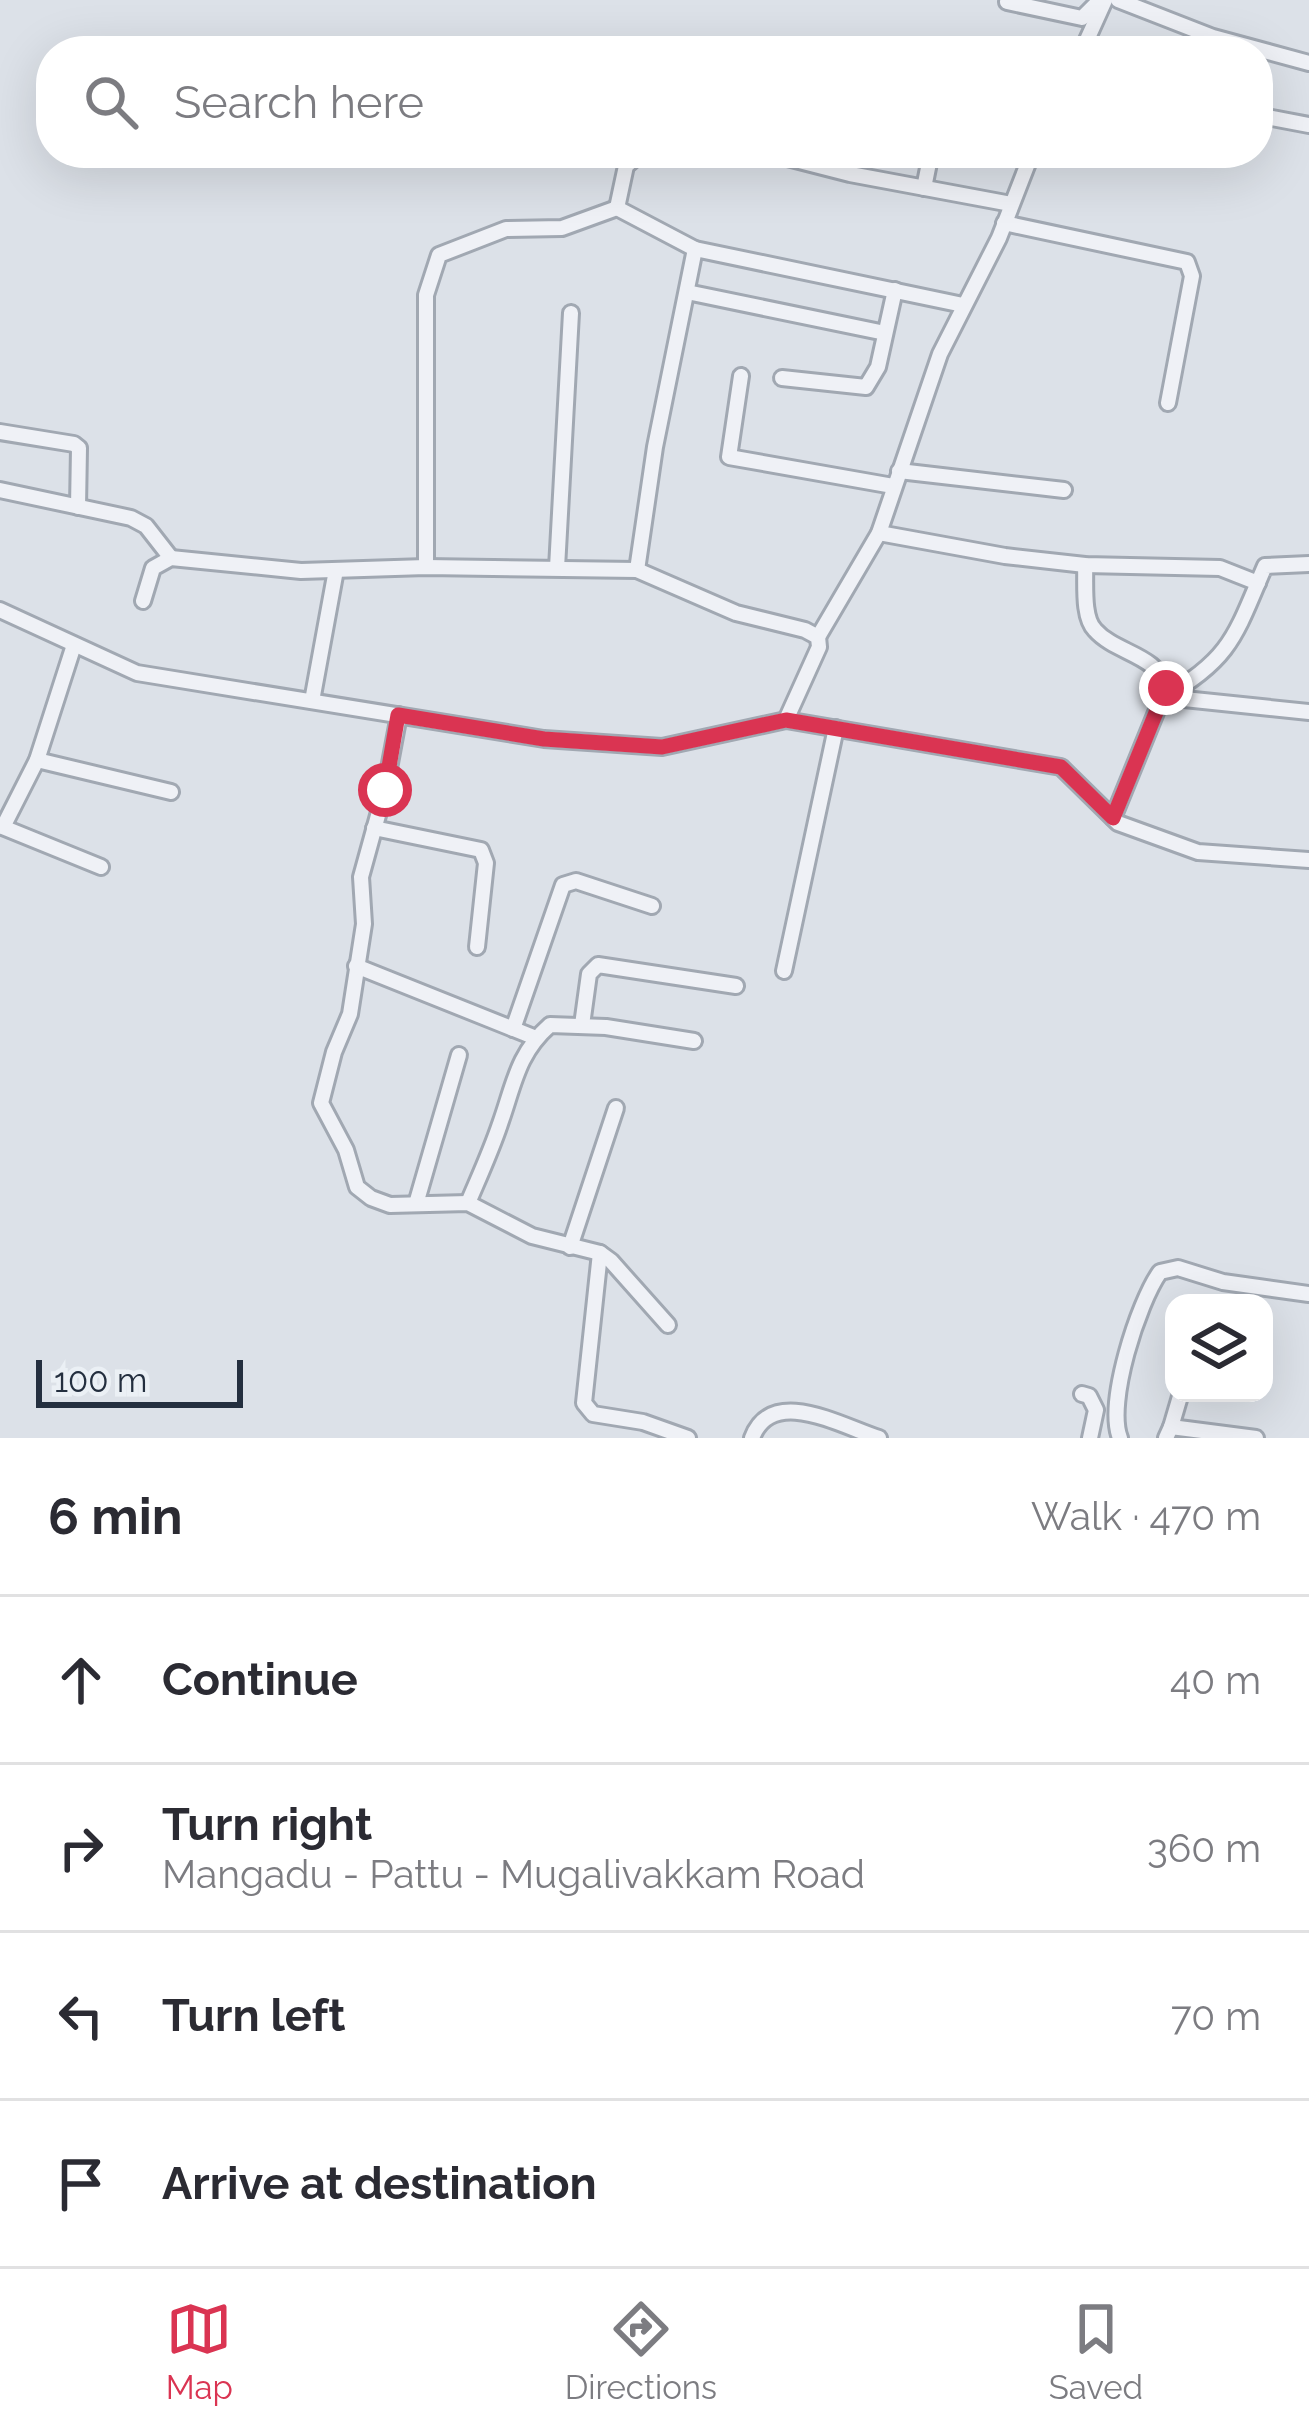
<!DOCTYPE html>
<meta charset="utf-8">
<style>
body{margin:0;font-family:Raleway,sans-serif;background:#f7f7f7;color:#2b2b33}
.controls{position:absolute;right:36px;bottom:36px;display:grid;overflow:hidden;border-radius:24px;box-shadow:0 12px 48px #0002}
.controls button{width:108px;height:108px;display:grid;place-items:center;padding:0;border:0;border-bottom:3px solid #e1e1e2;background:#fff;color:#2b2b33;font:60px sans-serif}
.scale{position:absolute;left:36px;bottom:30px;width:207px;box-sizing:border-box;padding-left:12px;border:6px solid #242f3f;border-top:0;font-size:33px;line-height:42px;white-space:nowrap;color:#242f3f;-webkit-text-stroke:9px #ebf0f5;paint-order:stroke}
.stop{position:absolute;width:36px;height:36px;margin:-27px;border:9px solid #da3452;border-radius:50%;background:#fff}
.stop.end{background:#da3452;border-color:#fff;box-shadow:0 3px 12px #0008}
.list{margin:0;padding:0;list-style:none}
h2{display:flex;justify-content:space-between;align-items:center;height:156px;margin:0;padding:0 48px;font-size:51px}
h2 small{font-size:39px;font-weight:400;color:#7c7c81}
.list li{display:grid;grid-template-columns:78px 1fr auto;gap:36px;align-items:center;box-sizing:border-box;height:168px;padding:0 48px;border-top:3px solid #e1e1e2}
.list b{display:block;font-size:45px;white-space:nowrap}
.list p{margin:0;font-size:39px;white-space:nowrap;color:#7c7c81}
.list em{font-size:39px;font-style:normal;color:#7c7c81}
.icon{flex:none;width:66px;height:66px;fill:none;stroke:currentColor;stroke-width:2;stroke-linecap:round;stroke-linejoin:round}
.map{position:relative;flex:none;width:1309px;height:1438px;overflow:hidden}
.search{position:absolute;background:#fff;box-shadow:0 12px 48px #0002;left:36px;right:36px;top:36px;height:132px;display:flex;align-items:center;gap:30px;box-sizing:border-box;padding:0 42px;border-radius:48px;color:#7c7c81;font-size:45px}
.sheet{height:828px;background:#fff}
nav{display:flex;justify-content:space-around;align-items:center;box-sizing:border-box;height:168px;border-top:3px solid #e1e1e2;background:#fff;font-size:33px;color:#7c7c81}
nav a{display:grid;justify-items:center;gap:6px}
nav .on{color:#da3452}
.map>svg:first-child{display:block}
</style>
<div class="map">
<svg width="1309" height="1438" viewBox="0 0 1309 1438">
<rect width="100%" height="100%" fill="#dce1e8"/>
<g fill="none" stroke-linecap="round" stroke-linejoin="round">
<defs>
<g id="minor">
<path d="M1118,0L1213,37L1309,63"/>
<path d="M1007,2L1082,18L1100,0"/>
<path d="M1082,51L1105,0"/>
<path d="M1272,118L1309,125"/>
<path d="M641,153L626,166L617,208L695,249"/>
<path d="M768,153L850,174L1011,204"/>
<path d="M924,188L931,153"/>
<path d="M1004,223L1187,262L1192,276L1168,403"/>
<path d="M687,292L885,333"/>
<path d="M741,376L729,457L893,486"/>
<path d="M782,378L866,387L878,367L895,290"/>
<path d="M0,432L74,444L79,448L78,507"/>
<path d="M899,471L1064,490"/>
<path d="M0,490L131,518L146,526L171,558"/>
<path d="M879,533L1005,556L1085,565L1220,568L1258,583"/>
<path d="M1085,565C1086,582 1082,617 1095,630C1116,654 1158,654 1166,688L1113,818"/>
<path d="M426,567V295L439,255L506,229L562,228L617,208"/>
<path d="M557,568L571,313"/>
<path d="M637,570L655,447L695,249L963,305"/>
<path d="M143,601L153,568L171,558L301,571L426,567L637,570L736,613L805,630L818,637L819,647L786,720"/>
<path d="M0,610L137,673L544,739L662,747L786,720L1061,767L1118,823L1198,852L1309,860"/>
<path d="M818,637L879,533L940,354L999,238L1032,153"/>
<path d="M1164,697C1232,659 1236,633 1265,566L1309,564"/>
<path d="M1165,697L1309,712"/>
<path d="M312,701L336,570"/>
<path d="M399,715L385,790L361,877L364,924L350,1014L334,1052L321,1103L346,1150L357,1187L371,1198L390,1205L468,1203L532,1236L600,1253L611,1261L668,1325"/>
<path d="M37,760L171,792"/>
<path d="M0,826L101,867"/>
<path d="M3,827L37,760L74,645"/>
<path d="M374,828L481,850L486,863L477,947"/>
<path d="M356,966L536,1038"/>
<path d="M784,971L836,728"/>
<path d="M582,1025L589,974L598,965L736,986"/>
<path d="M513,1029L563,885L576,881L652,906"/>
<path d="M468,1203C479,1177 491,1151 500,1124C514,1085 517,1054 550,1025L606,1027L694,1041"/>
<path d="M416,1204L459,1055"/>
<path d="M570,1247L616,1108"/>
<path d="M600,1253L584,1403L593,1414L643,1422L688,1438"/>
<path d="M1082,1394L1089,1396L1096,1410L1090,1438"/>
<path d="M1171,1427L1181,1393"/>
<path d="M752,1438C772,1385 841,1426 879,1438"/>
<path d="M1120,1438C1106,1403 1138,1303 1160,1272L1178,1268L1223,1282L1309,1294"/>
<path d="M1166,1438L1171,1427L1256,1438"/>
</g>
</defs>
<use href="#minor" stroke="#a1a8b2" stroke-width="20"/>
<use href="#minor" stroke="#eff1f6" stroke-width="14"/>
</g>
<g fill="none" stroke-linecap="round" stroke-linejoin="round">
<path stroke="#da3452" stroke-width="15" d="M385,790L398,715L544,739L662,747L786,720L1061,767L1113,818L1166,688"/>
</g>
</svg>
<div class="controls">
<button><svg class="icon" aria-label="layers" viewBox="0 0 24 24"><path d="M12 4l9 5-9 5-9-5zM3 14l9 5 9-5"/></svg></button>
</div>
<div class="scale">100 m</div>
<div class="stop" style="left:385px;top:790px"></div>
<div class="stop end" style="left:1166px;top:688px"></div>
<div class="search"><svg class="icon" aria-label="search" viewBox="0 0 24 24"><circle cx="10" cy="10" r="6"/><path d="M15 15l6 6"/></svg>Search here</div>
</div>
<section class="sheet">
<h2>6 min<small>Walk · 470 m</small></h2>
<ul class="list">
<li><svg class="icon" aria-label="ahead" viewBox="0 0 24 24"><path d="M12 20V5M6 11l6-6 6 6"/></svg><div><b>Continue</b></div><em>40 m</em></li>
<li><svg class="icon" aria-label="right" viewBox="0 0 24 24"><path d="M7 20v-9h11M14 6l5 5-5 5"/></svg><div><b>Turn right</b><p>Mangadu - Pattu - Mugalivakkam Road</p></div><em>360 m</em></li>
<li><svg class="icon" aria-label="left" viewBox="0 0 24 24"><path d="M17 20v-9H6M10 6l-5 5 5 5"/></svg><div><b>Turn left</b></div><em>70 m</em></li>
<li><svg class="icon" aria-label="arrive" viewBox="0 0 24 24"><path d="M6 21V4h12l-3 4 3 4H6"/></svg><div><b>Arrive at destination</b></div></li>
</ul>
</section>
<nav>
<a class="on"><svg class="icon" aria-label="map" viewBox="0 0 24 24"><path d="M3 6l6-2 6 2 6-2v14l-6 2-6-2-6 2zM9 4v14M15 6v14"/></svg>Map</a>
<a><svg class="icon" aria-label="directions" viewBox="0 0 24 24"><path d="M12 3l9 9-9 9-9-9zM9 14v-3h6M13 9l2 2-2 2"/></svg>Directions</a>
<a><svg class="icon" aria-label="saved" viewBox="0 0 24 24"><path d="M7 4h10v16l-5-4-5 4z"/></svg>Saved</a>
</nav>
